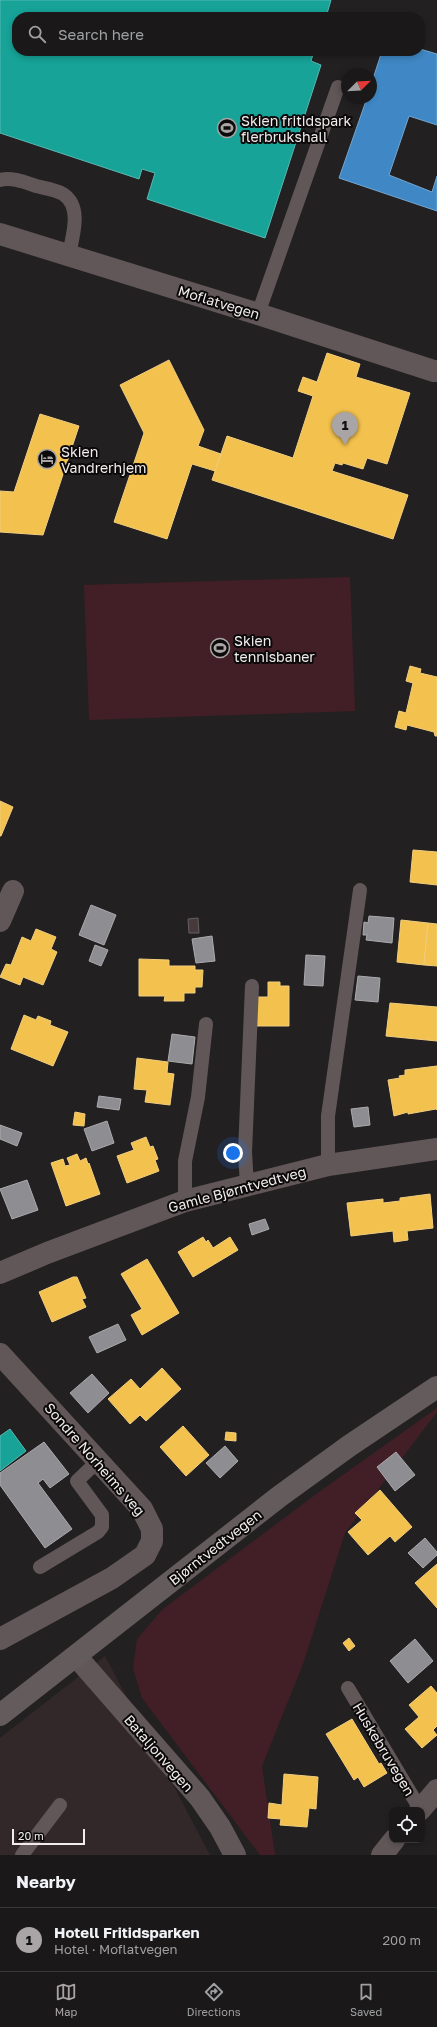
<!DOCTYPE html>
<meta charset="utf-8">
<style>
body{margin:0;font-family:"Golos Text",sans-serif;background:#232122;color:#f1f3f6}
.controls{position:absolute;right:12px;bottom:12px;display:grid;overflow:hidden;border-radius:8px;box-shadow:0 2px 6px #0003}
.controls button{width:36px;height:36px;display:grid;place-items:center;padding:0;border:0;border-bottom:1px solid #383738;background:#1a1819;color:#f1f3f6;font:20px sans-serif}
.compass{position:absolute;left:341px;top:68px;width:36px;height:36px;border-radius:50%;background:#1a1819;box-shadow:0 2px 6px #0003;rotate:66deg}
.scale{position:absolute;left:12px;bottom:10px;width:73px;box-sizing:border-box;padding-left:4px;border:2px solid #f1eded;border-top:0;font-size:11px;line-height:14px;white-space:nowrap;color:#f1eded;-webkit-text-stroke:3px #0c090a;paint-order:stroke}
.you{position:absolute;left:233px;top:1153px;width:14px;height:14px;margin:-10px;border:3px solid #fff;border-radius:50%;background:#1a73e8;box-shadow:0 0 0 6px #1a73e833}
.badge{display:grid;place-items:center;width:26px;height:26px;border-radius:50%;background:#a9a5a6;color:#111;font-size:13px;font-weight:700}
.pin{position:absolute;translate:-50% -33px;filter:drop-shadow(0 1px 2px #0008)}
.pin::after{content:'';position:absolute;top:21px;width:14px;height:12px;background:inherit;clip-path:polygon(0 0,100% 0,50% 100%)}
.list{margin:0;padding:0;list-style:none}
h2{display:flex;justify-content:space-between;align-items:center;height:52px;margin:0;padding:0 16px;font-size:17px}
h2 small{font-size:13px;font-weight:400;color:#9fa0a2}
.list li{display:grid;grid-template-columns:26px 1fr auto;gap:12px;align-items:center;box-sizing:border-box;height:64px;padding:0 16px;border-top:1px solid #383738}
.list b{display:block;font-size:15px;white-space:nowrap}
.list p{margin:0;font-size:13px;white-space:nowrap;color:#9fa0a2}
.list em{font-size:13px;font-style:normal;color:#9fa0a2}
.icon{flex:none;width:22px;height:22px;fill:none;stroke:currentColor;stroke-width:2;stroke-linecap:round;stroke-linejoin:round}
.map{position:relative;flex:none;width:437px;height:1855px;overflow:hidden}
.search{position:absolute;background:#1a1819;box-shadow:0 2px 6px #0003;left:12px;right:12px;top:12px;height:44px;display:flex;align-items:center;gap:10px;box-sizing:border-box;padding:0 14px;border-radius:16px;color:#9fa0a2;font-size:15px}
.sheet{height:116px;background:#1a1819}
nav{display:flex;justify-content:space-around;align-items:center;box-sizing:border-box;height:56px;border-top:1px solid #383738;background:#1a1819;font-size:11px;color:#9fa0a2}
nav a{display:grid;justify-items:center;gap:2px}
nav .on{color:#a9a5a6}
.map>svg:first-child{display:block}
</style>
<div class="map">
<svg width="437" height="1855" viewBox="0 0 437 1855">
<rect width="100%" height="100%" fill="#232021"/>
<path fill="#332829" d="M105,1656L210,1855H0V1738Z"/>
<g fill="#421f26">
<path d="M350,577L355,711L89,720L84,585Z"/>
<path d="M437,1408V1412L345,1533L303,1664L262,1766L275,1855H260L142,1698L133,1668L137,1639L163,1609L319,1492Z"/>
</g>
<g fill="#f2c14e" stroke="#f2ce7e">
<path d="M327,353L360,364L356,377L410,393L387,464L367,458L363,469L343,463L342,465L335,463L332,471L408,495L393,539L212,480L227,436L293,458L313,396L298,391L303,377L317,382Z"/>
<path d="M169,360L204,430L198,446L221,454L215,471L192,464L167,539L114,522L144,433L120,385Z"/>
<path d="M40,414L79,426L43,535L0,532V491L14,492Z"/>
<path d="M410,666L421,669L420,673L437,677V736H435L434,732L407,725L406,730L395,727L399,711L406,713L413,683L406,681Z"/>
<path d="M0,801L13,807L1,836H0Z"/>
<path d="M413,850L437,852V885L410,882Z"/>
<path d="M401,920L428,923L424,965L397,962Z"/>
<path d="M428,923L437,924V966L424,965Z"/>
<path d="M36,929L56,937L51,949L57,952L43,985L23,977L20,985L0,977L6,964L11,965L22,937L31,941Z"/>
<path d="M139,959L169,960V966H195V970H203L202,987H195V993H184V1001H164L165,996H139Z"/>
<path d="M268,982H280V986H289V1026H256L257,997H268Z"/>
<path d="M390,1003L437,1007V1041L386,1036Z"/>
<path d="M24,1015L36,1020L38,1016L51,1021L50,1025L68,1032L53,1066L11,1049Z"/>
<path d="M137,1058L168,1062L167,1073L174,1074L170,1105L145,1102L147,1090L134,1089Z"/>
<path d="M437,1066V1110L436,1109L408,1114V1112L394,1116L388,1080L400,1078L399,1076L405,1075V1070Z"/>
<path d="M75,1112L85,1114L84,1126L73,1125Z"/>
<path d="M146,1137L150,1147L153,1146L158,1159L155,1160L159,1171L127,1183L117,1156L134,1150L131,1143Z"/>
<path d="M77,1154L80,1161L86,1158L88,1164L89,1163L100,1194L66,1206L51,1163L63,1159L65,1166L70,1165L67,1158Z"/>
<path d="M430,1194L433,1228L407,1231L408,1240L394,1242L393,1231L351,1236L347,1203L383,1199V1203L400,1201V1198Z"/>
<path d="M203,1237L206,1242L208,1240L213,1248L230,1237L238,1250L193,1277L178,1252Z"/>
<path d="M147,1259L179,1313L142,1335L131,1315L142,1309L121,1274Z"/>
<path d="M73,1277H77L86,1298L82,1299L86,1307L52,1322L39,1292Z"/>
<path d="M162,1368L181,1389L146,1421L140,1415L130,1424L108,1399L131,1379L140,1389Z"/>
<path d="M183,1426L209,1455L186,1476L160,1447Z"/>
<path d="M226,1432L236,1433V1441L225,1440Z"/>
<path d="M380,1490L412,1527L395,1542L390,1536L368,1555L348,1532L362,1520L355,1513Z"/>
<path d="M437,1564V1608L415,1583Z"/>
<path d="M349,1638L355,1646L349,1651L343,1643Z"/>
<path d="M431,1686L437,1693V1726L433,1730L437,1735L422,1748L405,1729L419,1717L409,1705Z"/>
<path d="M352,1719L379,1764L381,1763L387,1773L364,1787L358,1777L354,1780L326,1734Z"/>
<path d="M284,1774L318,1777L316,1809L309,1808L307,1827L280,1825L281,1819L268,1818L269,1803L282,1805Z"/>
</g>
<path fill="#3f88c5" stroke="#74a6d1" d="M420,49L437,54V125L409,116L389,175L432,192L437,176V211L339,178L367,98H371V85L382,51H420Z"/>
<g fill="#17a398" stroke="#58b9b2">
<path d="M0,0H331L326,17H17V51H314L311,61L321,65L265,238L147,199L155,173L142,169L139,179L0,133Z"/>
<path d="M10,1429L26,1451L0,1471V1436Z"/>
</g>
<g fill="#8d8d92" stroke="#abaaad">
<path d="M91,905L116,915L104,945L79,935Z"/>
<path d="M369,916L394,918L392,943L366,940L367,935H363L364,922L368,923Z"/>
<path d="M212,936L215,961L196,963L192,939Z"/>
<path d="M95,945L108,950L101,966L89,961Z"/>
<path d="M306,955L325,956L323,986L304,985Z"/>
<path d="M358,976L380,978L378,1002L355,1000Z"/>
<path d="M172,1034L195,1037L192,1064L168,1061Z"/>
<path d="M99,1096L121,1099L119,1110L97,1107Z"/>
<path d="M368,1107L370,1125L354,1127L351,1109Z"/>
<path d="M107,1121L114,1143L92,1151L84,1129Z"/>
<path d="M0,1125L22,1133L17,1146L0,1139Z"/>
<path d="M27,1180L38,1210L12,1219L0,1189Z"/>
<path d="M265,1219L269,1229L252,1235L249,1224Z"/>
<path d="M118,1324L126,1340L97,1353L89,1337Z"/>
<path d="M92,1374L109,1393L88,1413L70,1393Z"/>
<path d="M44,1442L69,1474L50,1488L43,1479L38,1483L72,1529L45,1548L0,1485V1473Z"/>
<path d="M225,1446L238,1461L220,1478L206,1463Z"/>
<path d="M396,1452L415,1475L395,1491L377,1467Z"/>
<path d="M425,1538L437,1552V1555L423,1568L408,1553Z"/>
<path d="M415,1639L433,1661L408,1683L390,1661Z"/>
</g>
<path fill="#48393c" stroke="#636061" d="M198,918L199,933H189L188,919Z"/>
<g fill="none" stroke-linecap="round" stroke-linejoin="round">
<g stroke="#615759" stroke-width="14">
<path d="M0,180C12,177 24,182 36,186C44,188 56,190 63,194C83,207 72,237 69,255"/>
<path d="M258,314L338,87"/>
<path d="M328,1165V1116L360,890"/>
<path d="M247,1186L245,1152L252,986"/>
<path d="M185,1201V1161L198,1097L206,1024"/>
<path d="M40,1567L98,1532L102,1527V1515L77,1481L98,1461"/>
<path d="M348,1688L420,1809"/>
<path d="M22,1855L60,1805"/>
</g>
<g stroke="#615759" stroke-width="22">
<path d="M0,234L258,314L434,371H437"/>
<path d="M0,921L13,891"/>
<path d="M0,1273L47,1253L185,1201L328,1165L437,1149"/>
<path d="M0,1354L142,1509L152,1529V1541L145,1555L112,1578L0,1639"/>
<path d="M420,1810L437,1790"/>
<path d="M382,1855L394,1840"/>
</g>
<path stroke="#615759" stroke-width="22" d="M76,1656L200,1798L220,1827L235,1855"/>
<path stroke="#645b5c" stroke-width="22" d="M0,1715L280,1496L349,1446L437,1387"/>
</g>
<defs>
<symbol id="stadium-ring" viewBox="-11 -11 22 22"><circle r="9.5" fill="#0c090a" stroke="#a9a5a6" stroke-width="1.5"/><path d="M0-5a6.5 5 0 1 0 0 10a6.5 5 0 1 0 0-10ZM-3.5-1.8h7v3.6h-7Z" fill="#a9a5a6"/></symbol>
<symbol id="hotel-ring" viewBox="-11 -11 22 22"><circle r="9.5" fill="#0c090a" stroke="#a9a5a6" stroke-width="1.5"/><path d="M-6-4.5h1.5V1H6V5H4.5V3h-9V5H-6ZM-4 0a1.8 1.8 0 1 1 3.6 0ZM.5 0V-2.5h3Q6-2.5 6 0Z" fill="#a9a5a6"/></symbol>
</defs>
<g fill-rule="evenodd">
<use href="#stadium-ring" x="216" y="117" width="22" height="22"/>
<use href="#hotel-ring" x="36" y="448" width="22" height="22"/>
<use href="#stadium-ring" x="209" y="637" width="22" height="22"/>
</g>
<g text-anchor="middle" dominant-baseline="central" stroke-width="4" stroke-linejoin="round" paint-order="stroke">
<g font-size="14" fill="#f1eded" stroke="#0c090a" text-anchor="start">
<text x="241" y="120">Skien fritidspark<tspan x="241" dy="16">flerbrukshall</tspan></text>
<text x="61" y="451">Skien<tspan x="61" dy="16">Vandrerhjem</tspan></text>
<text x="234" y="640">Skien<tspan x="234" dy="16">tennisbaner</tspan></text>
</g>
<g font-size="14" fill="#f1eded" stroke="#0c090a">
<text transform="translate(219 302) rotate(17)">Moflatvegen</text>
<text transform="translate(237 1189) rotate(-15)">Gamle Bjørntvedtveg</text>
<text transform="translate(95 1459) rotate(49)">Sondre Norheims veg</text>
<text transform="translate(215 1547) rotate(-38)">Bjørntvedtvegen</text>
<text transform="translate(384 1749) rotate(59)">Huskebruvegen</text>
<text transform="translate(159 1753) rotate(49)">Bataljonvegen</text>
</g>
</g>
</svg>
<div class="controls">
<button><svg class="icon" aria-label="locate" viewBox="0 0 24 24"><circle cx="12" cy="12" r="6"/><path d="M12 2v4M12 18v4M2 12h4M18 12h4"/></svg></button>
</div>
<svg class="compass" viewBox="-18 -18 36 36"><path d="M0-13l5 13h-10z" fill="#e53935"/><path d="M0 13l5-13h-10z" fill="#9fa0a2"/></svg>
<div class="scale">20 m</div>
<div class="you"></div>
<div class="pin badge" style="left:345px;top:445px">1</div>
<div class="search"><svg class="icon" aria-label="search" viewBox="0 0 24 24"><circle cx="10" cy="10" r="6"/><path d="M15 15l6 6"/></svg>Search here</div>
</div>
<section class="sheet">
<h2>Nearby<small></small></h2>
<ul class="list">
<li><span class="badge">1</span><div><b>Hotell Fritidsparken</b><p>Hotel · Moflatvegen</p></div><em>200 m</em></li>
</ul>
</section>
<nav>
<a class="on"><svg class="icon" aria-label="map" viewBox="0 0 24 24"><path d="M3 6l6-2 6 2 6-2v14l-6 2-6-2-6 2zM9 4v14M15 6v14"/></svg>Map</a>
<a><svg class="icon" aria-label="directions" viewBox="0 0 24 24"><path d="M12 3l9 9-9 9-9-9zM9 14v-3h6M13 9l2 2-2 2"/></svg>Directions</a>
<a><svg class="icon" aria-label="saved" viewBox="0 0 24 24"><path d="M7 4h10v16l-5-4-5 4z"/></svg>Saved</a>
</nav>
